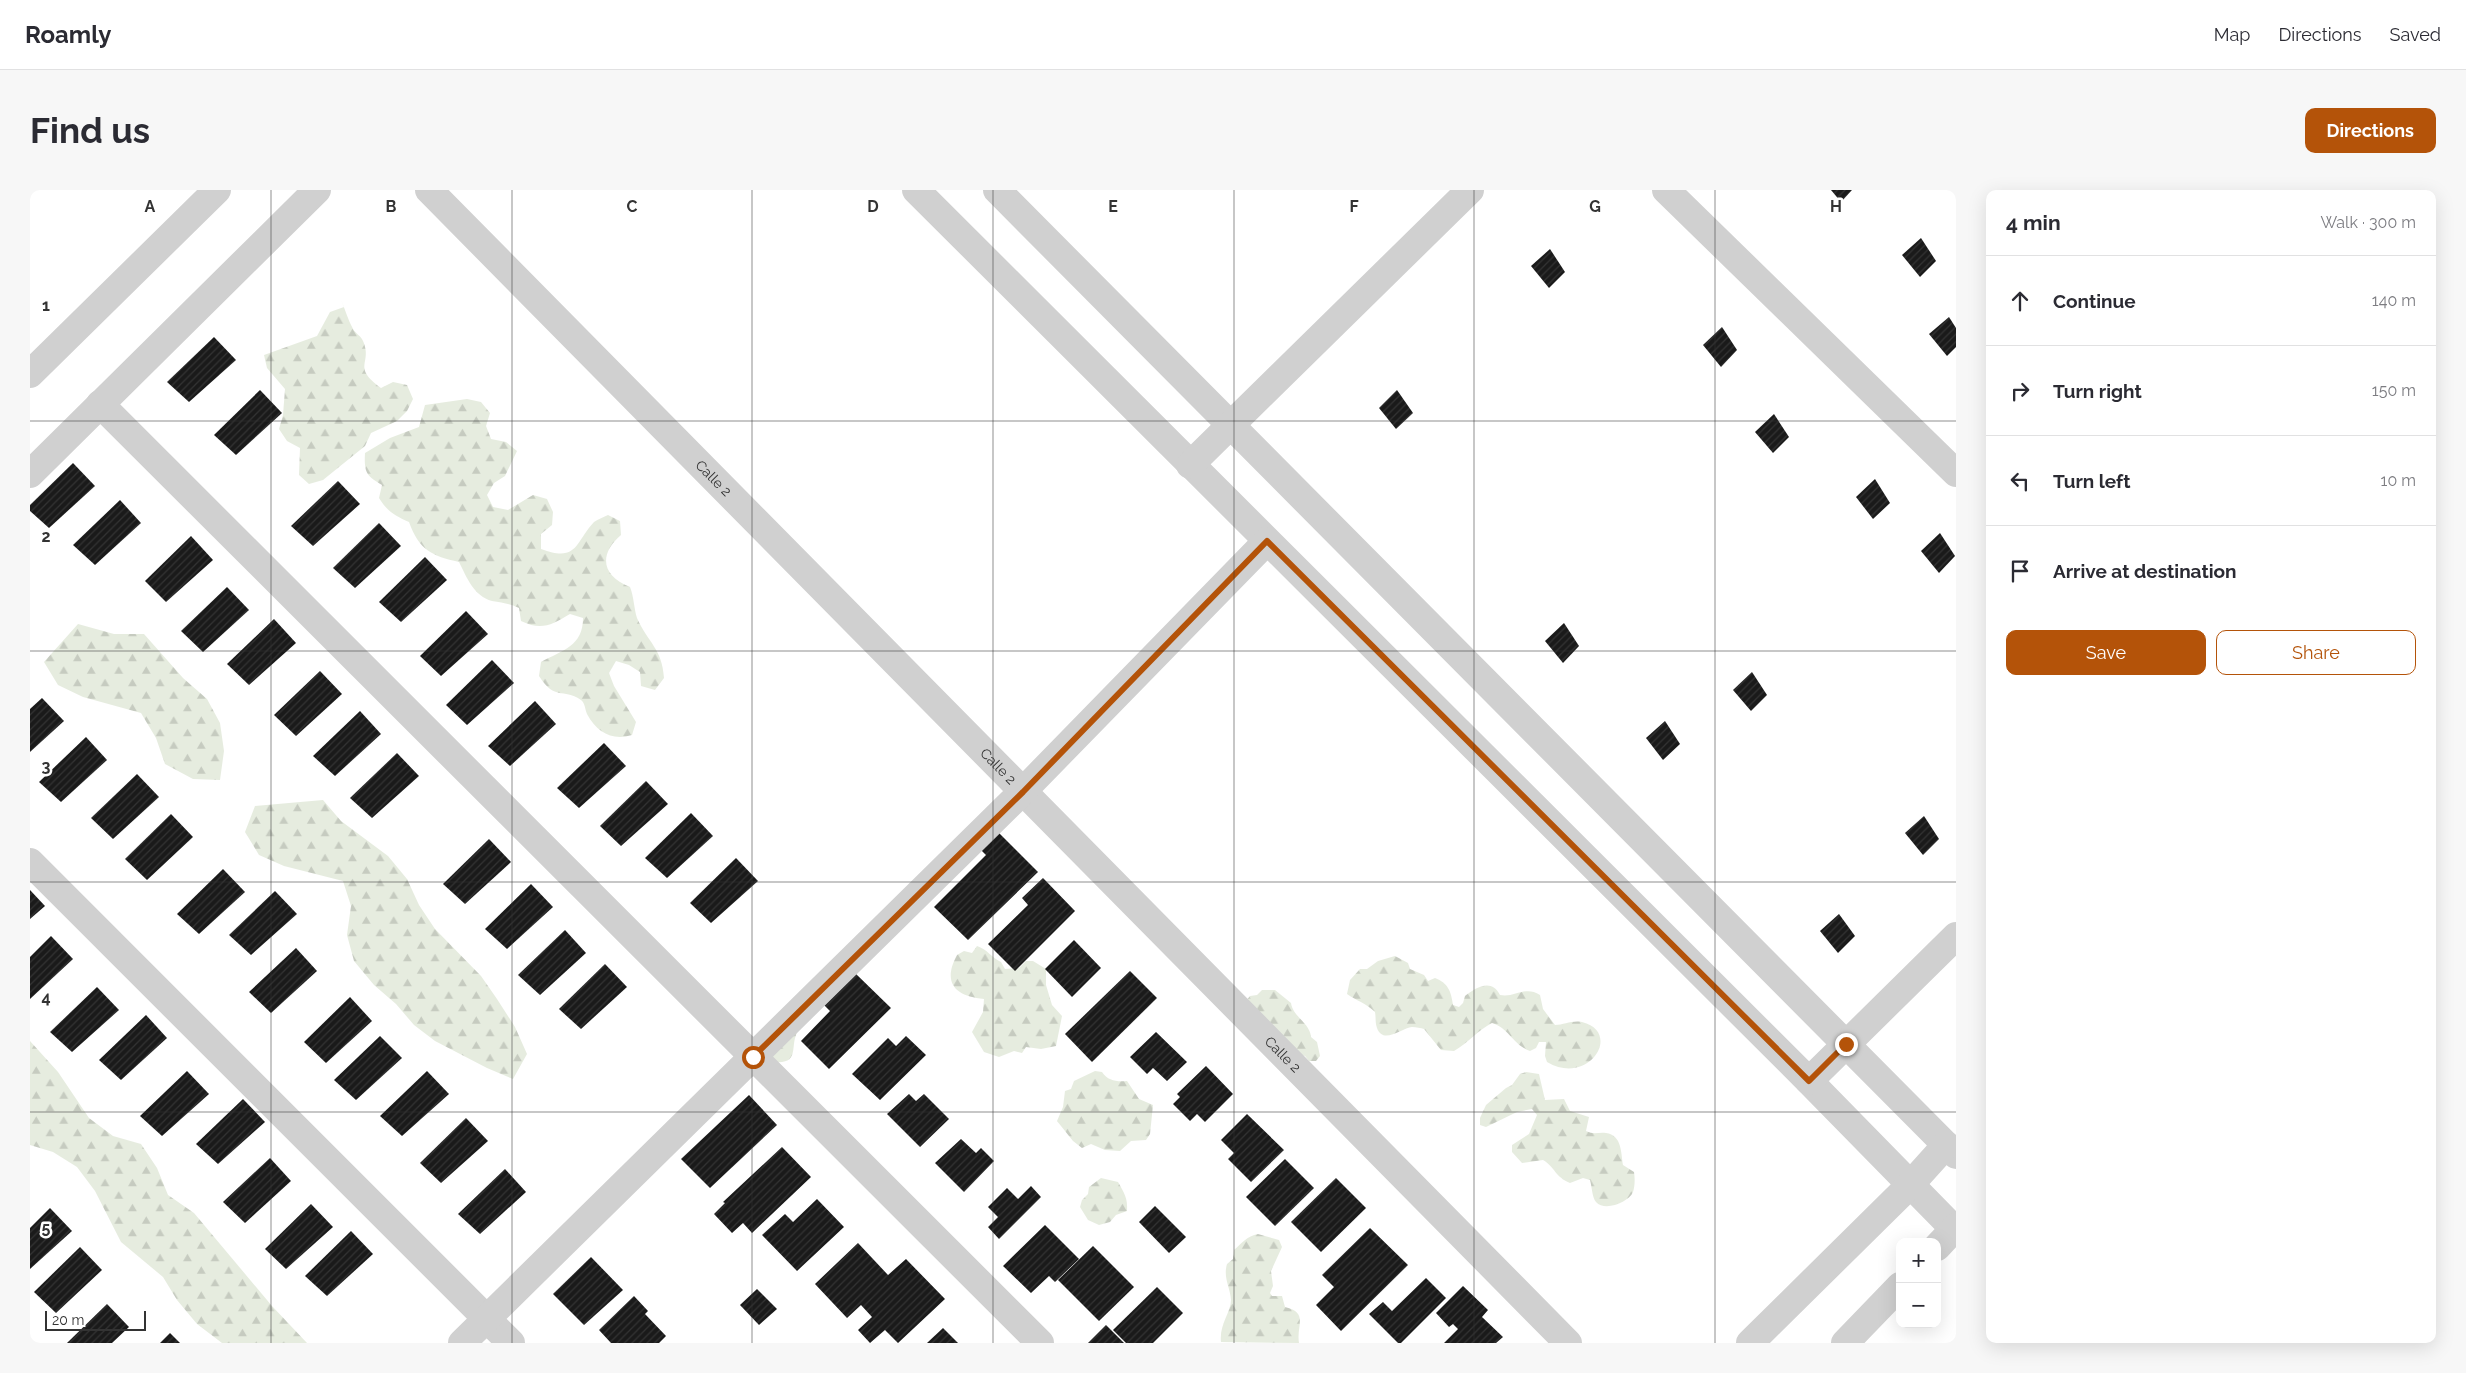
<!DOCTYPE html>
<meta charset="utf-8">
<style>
body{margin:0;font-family:Raleway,sans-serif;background:#f7f7f7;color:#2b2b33}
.controls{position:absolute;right:15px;bottom:15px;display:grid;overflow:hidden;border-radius:10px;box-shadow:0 5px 20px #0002}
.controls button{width:45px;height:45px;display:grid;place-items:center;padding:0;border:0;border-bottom:1px solid #e1e1e2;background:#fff;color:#2b2b33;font:25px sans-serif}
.scale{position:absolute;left:15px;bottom:12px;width:101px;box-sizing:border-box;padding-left:5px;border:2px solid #333;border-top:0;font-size:14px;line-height:18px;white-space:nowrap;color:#333;-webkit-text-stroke:4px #fff;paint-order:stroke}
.stop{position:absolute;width:15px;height:15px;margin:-11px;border:4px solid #b45309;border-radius:50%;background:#fff}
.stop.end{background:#b45309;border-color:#fff;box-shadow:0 1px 5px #0008}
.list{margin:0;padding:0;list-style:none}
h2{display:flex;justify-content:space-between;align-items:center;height:65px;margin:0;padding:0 20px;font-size:21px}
h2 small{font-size:16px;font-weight:400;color:#7c7c81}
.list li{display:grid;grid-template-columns:32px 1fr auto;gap:15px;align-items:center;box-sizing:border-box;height:90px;padding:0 20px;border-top:1px solid #e1e1e2}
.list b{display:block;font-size:19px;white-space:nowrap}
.list em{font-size:16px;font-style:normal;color:#7c7c81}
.actions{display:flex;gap:10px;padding:15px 20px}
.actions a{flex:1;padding:11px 0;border:1px solid #b45309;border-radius:10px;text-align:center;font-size:18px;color:#b45309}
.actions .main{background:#b45309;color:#fff}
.icon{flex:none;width:28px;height:28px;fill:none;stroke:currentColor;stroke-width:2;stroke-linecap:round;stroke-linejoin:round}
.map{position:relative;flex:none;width:1926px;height:1153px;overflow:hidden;border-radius:10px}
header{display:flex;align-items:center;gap:30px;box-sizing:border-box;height:70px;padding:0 25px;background:#fff;border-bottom:1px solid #e1e1e2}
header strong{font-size:24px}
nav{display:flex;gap:28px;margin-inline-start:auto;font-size:18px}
.intro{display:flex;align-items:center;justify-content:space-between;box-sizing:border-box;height:120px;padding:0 30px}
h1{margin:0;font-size:35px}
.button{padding:12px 22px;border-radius:10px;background:#b45309;color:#fff;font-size:18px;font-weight:700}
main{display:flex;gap:30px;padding:0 30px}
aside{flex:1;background:#fff;border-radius:10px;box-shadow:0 5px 20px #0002}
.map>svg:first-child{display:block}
</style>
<header>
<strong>Roamly</strong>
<nav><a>Map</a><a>Directions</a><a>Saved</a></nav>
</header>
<div class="intro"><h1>Find us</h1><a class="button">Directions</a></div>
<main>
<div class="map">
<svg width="1926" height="1153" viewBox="0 0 1926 1153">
<defs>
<pattern id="forest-firs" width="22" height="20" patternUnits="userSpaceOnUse" patternTransform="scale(1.25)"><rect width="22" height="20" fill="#e6ecdf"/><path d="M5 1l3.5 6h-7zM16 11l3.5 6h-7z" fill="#c6cbc0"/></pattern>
<pattern id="building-hatch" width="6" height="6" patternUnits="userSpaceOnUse" patternTransform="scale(1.25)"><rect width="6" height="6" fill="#1a1a1a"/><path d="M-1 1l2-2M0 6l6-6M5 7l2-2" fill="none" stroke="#333"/></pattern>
</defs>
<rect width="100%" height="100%" fill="#fff"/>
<g fill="url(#forest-firs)">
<path d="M311,110C315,119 318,130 323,139C325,143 331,146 333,151C343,174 321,176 351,198L363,192L377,195L383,209L377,221L367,231L341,243L335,256L293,290L279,294L269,285L270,258L257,251L249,239L253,225L255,199L237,178L234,165L287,146L300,122L314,117Z"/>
<path d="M437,209L451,212L460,223L456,236L461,249L476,252L487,261L475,286L464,293L457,305L463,317L478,320L503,305L517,309L523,322L522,335L511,344V359C548,373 545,352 564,332C568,329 574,327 578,325L590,331L591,345C568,365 572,386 600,397C604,407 604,419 607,428C618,453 632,458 634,488L625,500L611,496L610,482L599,475L586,471L579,483L584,496L606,532L602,545C583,551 567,543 557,524C555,519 555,513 551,510C532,497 526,512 509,486L511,472C533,460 553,456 553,428L540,424C521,435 512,441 491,431L489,418C479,413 472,413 462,411C444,406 437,388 429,372C402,366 389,360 379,332C365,326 357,321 349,308L352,295C336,286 334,282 335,263L360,248L389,237L395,215Z"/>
<path d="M48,434L84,444H114L153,488L177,509L190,533L194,561L190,590L163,589L135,574L126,548L111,523L53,507L28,495L14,472Z"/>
<path d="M293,610L311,631L358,666L377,689L389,715L405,739L451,786L467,809L485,837L497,864L483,889L457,878L405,851L384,835L366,814L344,795L324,771L317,745L321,716L313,691L254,676L229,665L215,642L225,616Z"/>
<path d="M947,756C957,759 962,768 971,772L975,779L989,778L996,771H1003L1016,779V795L1022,815L1032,826L1026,856L1011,859L996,857L992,863L984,861L969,867L954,862L942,842L953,822L954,809C925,806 912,793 927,765L934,761L942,763Z"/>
<path d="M1365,766L1378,773L1380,779L1394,785L1398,791L1405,788C1418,793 1421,801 1423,815L1429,817L1433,813L1435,806C1446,797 1462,788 1470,805C1485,808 1495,795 1510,805L1513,819L1525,835C1534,835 1542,830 1552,832C1593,842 1559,897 1517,872L1515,866L1516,852H1509L1506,858L1500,861C1483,855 1479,838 1462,833C1448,840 1438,853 1424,861L1411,860L1394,839C1391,838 1386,837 1382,837C1372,838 1353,855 1347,838C1345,833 1346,827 1345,822C1336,813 1327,811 1317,804L1320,790L1330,779H1337L1348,771Z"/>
<path d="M1232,800H1245L1261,813C1263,827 1280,833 1281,847L1287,852L1290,866L1286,871H1279L1275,866L1262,863L1215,812L1220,806L1227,805Z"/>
<path d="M768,841C759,855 771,874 745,872L742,865Z"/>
<path d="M0,851L28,882L59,928L83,946L111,954L127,978L138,1005L164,1023L242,1116L277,1153H192L167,1134L147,1110L133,1087L91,1052L65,1001L47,977L23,962L0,955Z"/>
<path d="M1065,881L1072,882C1078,891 1087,892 1097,891L1109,909L1123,915L1120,944L1116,950L1101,951L1090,961L1075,960L1061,954L1052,958L1043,951L1027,931L1033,917L1035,901L1041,899L1044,891Z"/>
<path d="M1496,882L1509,884L1515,910L1534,909L1540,921L1559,927L1556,941C1564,945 1568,942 1576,943C1592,945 1591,963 1593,975L1604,982C1605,988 1605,996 1603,1002C1599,1012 1575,1022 1566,1012C1562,1007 1562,997 1560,990L1553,988L1540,993C1525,987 1525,977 1513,970L1492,973L1482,962V955L1499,944L1507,925L1502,919L1487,922L1456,937L1450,935V928L1456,915L1476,898L1482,895L1490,884Z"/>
<path d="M1071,988L1088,992C1094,1003 1098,1008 1097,1021L1086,1025L1080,1032L1069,1035L1058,1030L1050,1017L1052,1010L1058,1004L1059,997Z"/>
<path d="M1228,1044L1249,1050L1252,1057L1241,1081L1243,1096L1240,1103L1242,1106H1252L1255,1117C1279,1123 1266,1135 1269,1153L1191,1152C1189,1135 1201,1122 1201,1110C1200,1096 1193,1088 1197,1074L1203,1069L1204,1060C1211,1054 1217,1046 1228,1044Z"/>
</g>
<g fill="url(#building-hatch)">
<path d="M1801,0H1822L1811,12Z"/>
<path d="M1891,48L1906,71L1890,87L1872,65Z"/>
<path d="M1520,59L1535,82L1519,98L1501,76Z"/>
<path d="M1919,127L1926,138V157L1917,166L1899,144Z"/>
<path d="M1692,137L1707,160L1691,177L1673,155Z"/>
<path d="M184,147L206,170L159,212L137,192Z"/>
<path d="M230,200L252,223L206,265L184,245Z"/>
<path d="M1367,200L1383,223L1366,239L1349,218Z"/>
<path d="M1744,224L1759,247L1743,263L1725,242Z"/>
<path d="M43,273L65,296L19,338L0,321V315Z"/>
<path d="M1845,289L1860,313L1843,329L1826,307Z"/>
<path d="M308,291L330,314L283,356L261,336Z"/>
<path d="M90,310L111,333L65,375L43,355Z"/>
<path d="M349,333L371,356L325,398L303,378Z"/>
<path d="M1910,343L1925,366L1909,383L1891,361Z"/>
<path d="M161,346L183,370L136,412L115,391Z"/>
<path d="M395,367L417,390L371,432L349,412Z"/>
<path d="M197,397L219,420L173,462L151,441Z"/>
<path d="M436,421L458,444L411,486L390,466Z"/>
<path d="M244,429L266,453L219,495L197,474Z"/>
<path d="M1534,433L1549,456L1533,473L1515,451Z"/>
<path d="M462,470L484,493L437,535L416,515Z"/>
<path d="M290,481L312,504L266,546L244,525Z"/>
<path d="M1722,482L1737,505L1721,521L1703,500Z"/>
<path d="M12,508L34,531L0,562V519Z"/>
<path d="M505,511L526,534L480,576L458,556Z"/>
<path d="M330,521L351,544L305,586L283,566Z"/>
<path d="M1635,531L1650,554L1633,570L1616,548Z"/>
<path d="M56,547L77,570L31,612L9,592Z"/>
<path d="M574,553L596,576L549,618L527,598Z"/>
<path d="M367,563L389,586L342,628L320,608Z"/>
<path d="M107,584L129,607L83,649L61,628Z"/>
<path d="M616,591L638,614L591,656L570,636Z"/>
<path d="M661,623L683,646L637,688L615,668Z"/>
<path d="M141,624L163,647L117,690L95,669Z"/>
<path d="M1894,626L1909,649L1893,665L1875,643Z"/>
<path d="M967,641L1008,682L938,750L904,717L956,665L949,658Z"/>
<path d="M459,649L481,672L435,714L413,694Z"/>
<path d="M706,668L728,691L681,733L660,713Z"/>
<path d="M193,679L215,702L169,744L147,724Z"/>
<path d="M1013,688L1045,721L985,781L958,754L998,715L992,708Z"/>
<path d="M501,694L523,717L477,759L455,739Z"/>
<path d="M0,700L15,716L0,729Z"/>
<path d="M245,701L267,724L221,765L199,745Z"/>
<path d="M1809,724L1825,746L1808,763L1790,741Z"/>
<path d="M535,740L556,763L510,805L488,785Z"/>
<path d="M21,746L43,769L0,809V767Z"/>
<path d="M1044,750L1071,778L1042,807L1015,779Z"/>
<path d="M266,758L287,781L241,823L219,802Z"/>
<path d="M575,774L597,797L551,839L529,819Z"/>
<path d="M1100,781L1127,808L1062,872L1035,844Z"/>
<path d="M825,783L861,818L799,879L771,851L800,821L793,814Z"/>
<path d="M67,797L89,820L42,862L20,842Z"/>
<path d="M320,807L342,831L296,873L274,852Z"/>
<path d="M116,825L137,848L91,890L69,870Z"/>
<path d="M1126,842L1157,872L1137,891L1123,878L1117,884L1100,867Z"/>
<path d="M350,846L372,868L326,910L304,890Z"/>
<path d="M876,846L896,865L850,910L822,884L858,848L866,856Z"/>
<path d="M1176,876L1203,904L1175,932L1167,924L1160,931L1143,914L1150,907L1147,904Z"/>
<path d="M157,881L179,904L132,946L110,926Z"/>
<path d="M397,881L419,904L372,946L350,926Z"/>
<path d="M879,904L886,911L894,904L919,929L890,957L857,924Z"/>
<path d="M719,905L747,935L680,998L651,969Z"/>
<path d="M213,909L235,932L188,974L166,954Z"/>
<path d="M1217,924L1254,960L1221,992L1198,969L1204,963L1191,950Z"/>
<path d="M436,928L458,951L411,993L390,973Z"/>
<path d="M931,949L946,963L951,958L964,971L934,1002L905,973Z"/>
<path d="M752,957L781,987L722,1043L713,1033L702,1043L684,1024L695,1013L693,1012Z"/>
<path d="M240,968L261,991L215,1033L193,1012Z"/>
<path d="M1255,969L1284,998L1245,1036L1216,1007Z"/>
<path d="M475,979L496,1002L450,1044L428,1024Z"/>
<path d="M1306,988L1336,1018L1291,1062L1261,1032Z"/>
<path d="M1001,996L1011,1007L969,1049L958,1037L968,1027L958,1017L977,998L988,1009Z"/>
<path d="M787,1009L814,1037L767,1081L732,1045L755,1024L763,1032Z"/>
<path d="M281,1014L303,1037L256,1079L235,1059Z"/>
<path d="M1125,1016L1156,1047L1139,1063L1109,1032Z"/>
<path d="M20,1018L42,1041L0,1079V1038Z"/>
<path d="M1015,1035L1049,1069L1025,1092L1019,1086L1001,1103L973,1076Z"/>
<path d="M1340,1038L1378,1075L1311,1141L1286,1115L1304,1097L1292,1085Z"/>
<path d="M321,1041L343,1064L297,1106L275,1086Z"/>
<path d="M828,1053L858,1085L876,1069L915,1109L868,1153L855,1140L840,1153L828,1140L842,1127L831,1115L817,1128L785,1094Z"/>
<path d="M1063,1056L1104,1097L1069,1131L1028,1090Z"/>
<path d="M50,1057L72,1080L26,1123L4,1102Z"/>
<path d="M561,1067L593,1100L554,1135L523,1104Z"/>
<path d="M1396,1088L1416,1108L1371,1153H1368L1339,1124L1353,1112L1362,1121Z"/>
<path d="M1433,1096L1458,1120L1452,1127L1473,1147L1466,1153H1414L1428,1139L1423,1134L1419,1137L1406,1123Z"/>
<path d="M1127,1097L1153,1123L1123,1153H1096L1083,1140Z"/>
<path d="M727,1099L747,1119L729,1135L710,1115Z"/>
<path d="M604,1106L618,1121L615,1124L636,1146L629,1153H581L569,1140Z"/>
<path d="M77,1114L99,1137L82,1153H37Z"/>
<path d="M1076,1135L1094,1153H1058Z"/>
<path d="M913,1138L928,1153H897Z"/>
<path d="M140,1143L150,1153H130Z"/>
</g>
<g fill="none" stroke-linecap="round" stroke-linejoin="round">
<g stroke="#d0d0d0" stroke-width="28">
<path id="s1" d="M399,0L1538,1153"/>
<path d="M886,0L1779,891L1926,1041"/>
<path d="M967,0L1926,965"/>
<path d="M1636,0L1926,283"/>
<path d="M0,184L187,0"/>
<path d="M70,214L1010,1153"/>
<path d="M1160,275L1440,0"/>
<path d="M0,284L287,0"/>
<path d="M0,672L481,1153"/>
<path d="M1779,891L1926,746"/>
<path d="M1907,1057L1926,1037"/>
<path d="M432,1153L993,601L1237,351"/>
<path d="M1720,1153L1880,995L1916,955"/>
<path d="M1815,1153L1870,1096"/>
</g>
</g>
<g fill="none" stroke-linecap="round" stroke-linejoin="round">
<path stroke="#b45309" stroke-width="6" d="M723,867L993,602L1237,351L1779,891L1816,854"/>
</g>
<path fill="none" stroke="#333" stroke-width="1" stroke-opacity="0.55" d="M241,0V1153M482,0V1153M722,0V1153M963,0V1153M1204,0V1153M1444,0V1153M1685,0V1153M0,231H1926M0,461H1926M0,692H1926M0,922H1926"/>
<g text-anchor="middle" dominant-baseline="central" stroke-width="5" stroke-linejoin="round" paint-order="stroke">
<g font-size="14" fill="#333" stroke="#fff">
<text stroke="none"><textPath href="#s1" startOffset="405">Calle 2</textPath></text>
<text stroke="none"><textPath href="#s1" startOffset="810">Calle 2</textPath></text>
<text stroke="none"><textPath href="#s1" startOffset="1215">Calle 2</textPath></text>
</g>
</g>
<g font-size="16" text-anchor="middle" font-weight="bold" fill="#333" stroke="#fff" stroke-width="5" stroke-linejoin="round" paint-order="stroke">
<text x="120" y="22">A</text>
<text x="361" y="22">B</text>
<text x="602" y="22">C</text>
<text x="843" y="22">D</text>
<text x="1083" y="22">E</text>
<text x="1324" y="22">F</text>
<text x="1565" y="22">G</text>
<text x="1806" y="22">H</text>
<text x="16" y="121">1</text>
<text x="16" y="352">2</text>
<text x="16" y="582">3</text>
<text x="16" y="813">4</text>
<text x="16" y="1043">5</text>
</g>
</svg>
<div class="controls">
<button>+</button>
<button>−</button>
</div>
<div class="scale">20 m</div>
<div class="stop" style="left:723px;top:867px"></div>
<div class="stop end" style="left:1816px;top:854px"></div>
</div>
<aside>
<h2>4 min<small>Walk · 300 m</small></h2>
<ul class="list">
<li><svg class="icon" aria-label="ahead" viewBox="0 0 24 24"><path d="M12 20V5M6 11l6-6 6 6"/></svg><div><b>Continue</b></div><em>140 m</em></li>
<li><svg class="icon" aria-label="right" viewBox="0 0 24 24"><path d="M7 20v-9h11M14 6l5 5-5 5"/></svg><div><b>Turn right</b></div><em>150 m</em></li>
<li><svg class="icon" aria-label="left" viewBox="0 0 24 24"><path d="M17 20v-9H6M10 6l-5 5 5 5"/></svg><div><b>Turn left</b></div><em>10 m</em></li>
<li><svg class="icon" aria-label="arrive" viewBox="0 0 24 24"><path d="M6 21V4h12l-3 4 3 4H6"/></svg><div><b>Arrive at destination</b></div></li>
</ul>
<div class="actions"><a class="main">Save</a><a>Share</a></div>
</aside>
</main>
